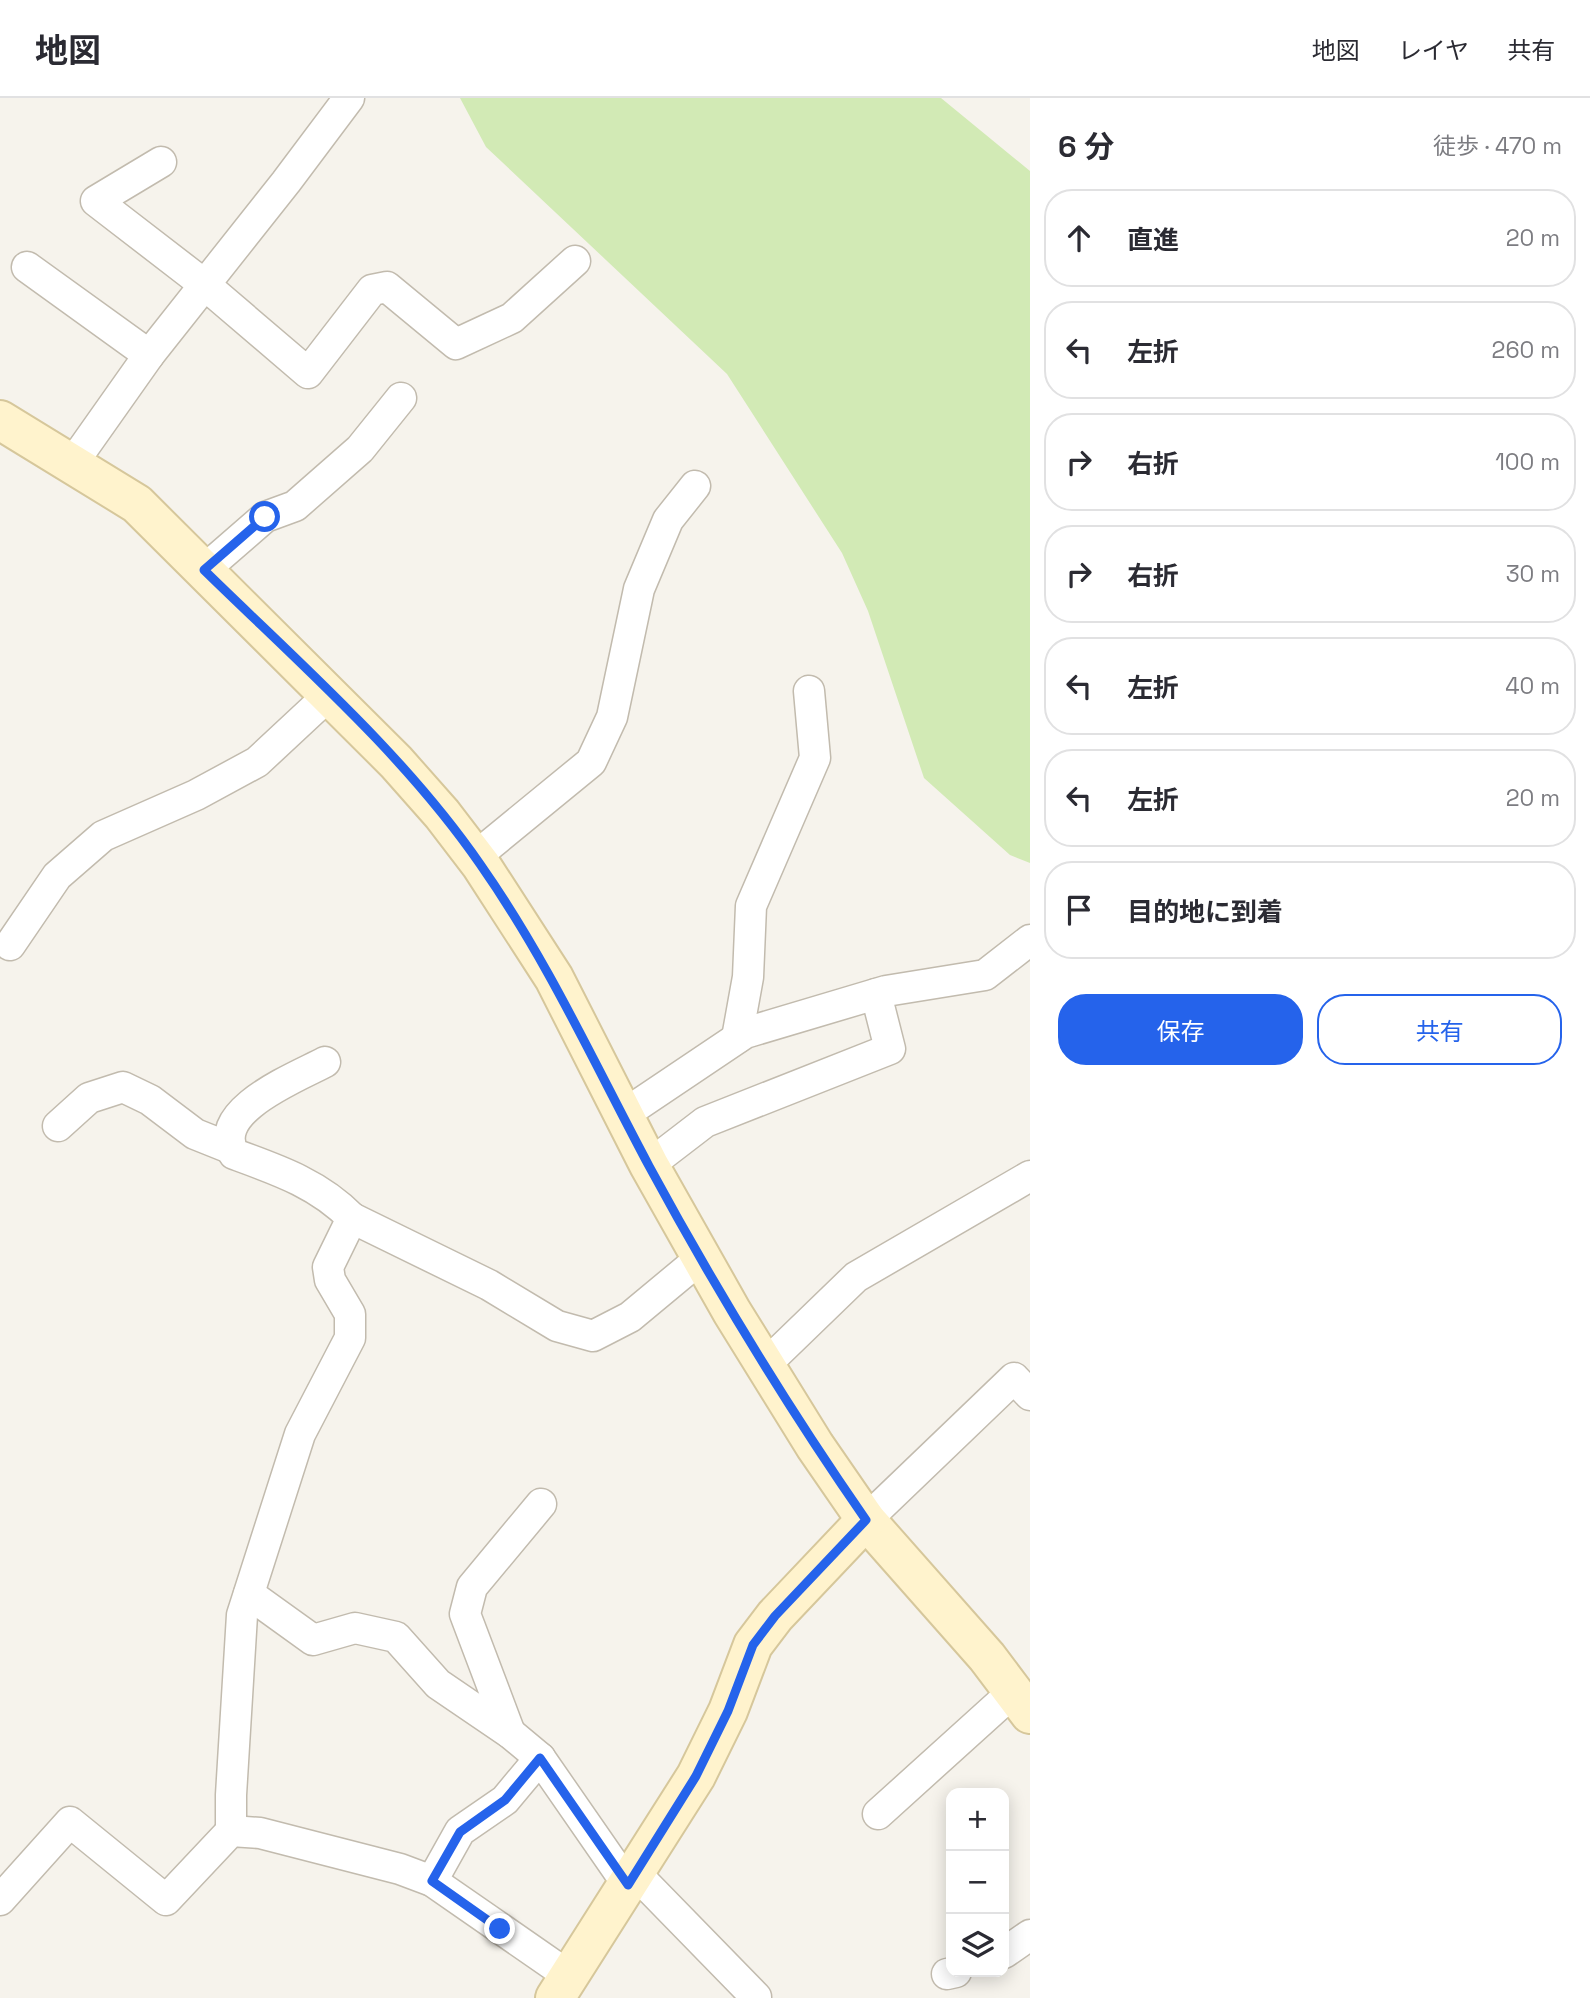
<!DOCTYPE html>
<html lang="ja">
<meta charset="utf-8">
<style>
body{margin:0;font-family:"Space Grotesk","Noto Sans JP",sans-serif;background:#f2f2f3;color:#2b2b33}
.controls{position:absolute;right:21px;bottom:21px;display:grid;overflow:hidden;border-radius:14px;box-shadow:0 4px 18px #0003}
.controls button{width:63px;height:63px;display:grid;place-items:center;padding:0;border:0;border-bottom:2px solid #e1e1e2;background:#fff;color:#2b2b33;font:35px sans-serif}
.stop{position:absolute;width:21px;height:21px;margin:-16px;border:5px solid #2563eb;border-radius:50%;background:#fff}
.stop.end{background:#2563eb;border-color:#fff;box-shadow:0 2px 7px #0008}
.list{margin:0;padding:0;list-style:none}
h2{display:flex;justify-content:space-between;align-items:center;height:91px;margin:0;padding:0 28px;font-size:30px}
h2 small{font-size:23px;font-weight:400;color:#7c7c81}
.list li{display:grid;grid-template-columns:46px 1fr auto;gap:21px;align-items:center;box-sizing:border-box;height:98px;margin:0 14px 14px;padding:0 14px;border:2px solid #e1e1e2;border-radius:28px}
.list b{display:block;font-size:26px;white-space:nowrap}
.list em{font-size:23px;font-style:normal;color:#7c7c81}
.actions{display:flex;gap:14px;padding:21px 28px}
.actions a{flex:1;padding:16px 0;border:2px solid #2563eb;border-radius:28px;text-align:center;font-size:24px;color:#2563eb}
.actions .main{background:#2563eb;color:#fff}
.icon{flex:none;width:38px;height:38px;fill:none;stroke:currentColor;stroke-width:2;stroke-linecap:round;stroke-linejoin:round}
.map{position:relative;flex:none;width:1030px;height:1900px;overflow:hidden}
header{display:flex;align-items:center;gap:42px;box-sizing:border-box;height:98px;padding:0 35px;background:#fff;border-bottom:2px solid #e1e1e2}
header strong{font-size:33px}
nav{display:flex;gap:38px;margin-inline-start:auto;font-size:24px}
main{display:flex}
aside{flex:1;background:#fff}
.map>svg:first-child{display:block}
</style>
<header>
<strong>地図</strong>
<nav><a>地図</a><a>レイヤ</a><a>共有</a></nav>
</header>
<main>
<div class="map">
<svg width="1030" height="1900" viewBox="0 0 1030 1900">
<rect width="100%" height="100%" fill="#f6f3ec"/>
<path fill="#d2eab5" d="M460,0H941L1030,73V765L1010,757L924,680L868,513L842,455L727,276L486,49Z"/>
<g fill="none" stroke-linecap="round" stroke-linejoin="round">
<defs>
<g id="street">
<path d="M161,64L96,103L205,187L308,275L372,192L387,189L456,246L512,220L575,163"/>
<path d="M27,169L149,257"/>
<path d="M72,366L149,257L286,84L349,0"/>
<path d="M204,472L265,419L295,408L360,351L401,300"/>
<path d="M475,759L591,664L612,619L639,491L668,422L695,388"/>
<path d="M10,847L57,778L103,738L196,697L257,664L330,596"/>
<path d="M737,940L748,879L751,808L815,660L809,593"/>
<path d="M623,1017L745,935L886,893L985,877L1030,842"/>
<path d="M58,1028L89,1000L123,989L150,1002L195,1036L230,1050"/>
<path d="M649,1067L705,1024L890,951L876,896"/>
<path d="M352,1120L489,1187L557,1228L593,1238L630,1219L701,1160"/>
<path d="M765,1267L856,1179L1030,1078"/>
<path d="M866,1422L1014,1280L1030,1297"/>
<path d="M249,1496L313,1542L355,1530L396,1539L438,1586L510,1635L540,1660L628,1787"/>
<path d="M510,1635L465,1516L472,1489L541,1406"/>
<path d="M878,1716L1013,1594"/>
<path d="M231,1733V1697L242,1517L300,1336L350,1240V1216L330,1182L328,1169L352,1120C319,1086 278,1072 234,1056C209,1013 297,979 325,964"/>
<path d="M635,1775L756,1899"/>
<path d="M432,1783L460,1733L505,1702L540,1660"/>
<path d="M0,1802L70,1724L166,1802L231,1733L260,1735L400,1771L432,1783L569,1878"/>
<path d="M1004,1855L1030,1837"/>
<path d="M947,1876L956,1874"/>
</g>
<g id="secondary">
<path d="M0,322L137,406L396,664L442,716L481,767L554,880L649,1067L732,1214L815,1348L866,1422L987,1559L1030,1616"/>
<path d="M555,1900L696,1678L728,1613L753,1547L775,1518L866,1422"/>
</g>
</defs>
<use href="#street" stroke="#c2bbae" stroke-width="33"/>
<use href="#secondary" stroke="#d6c79b" stroke-width="42"/>
<use href="#street" stroke="#fff" stroke-width="30"/>
<use href="#secondary" stroke="#fff3cd" stroke-width="38"/>
</g>
<g fill="none" stroke-linecap="round" stroke-linejoin="round">
<path stroke="#2563eb" stroke-width="9" d="M265,419L204,472C299,565 404,656 480,766C548,863 594,965 649,1068C715,1190 787,1308 866,1422L775,1518L753,1547L728,1613L696,1678L628,1787L540,1660L505,1702L460,1734L432,1783L500,1831"/>
</g>
</svg>
<div class="controls">
<button>+</button>
<button>−</button>
<button><svg class="icon" aria-label="layers" viewBox="0 0 24 24"><path d="M12 4l9 5-9 5-9-5zM3 14l9 5 9-5"/></svg></button>
</div>
<div class="stop" style="left:265px;top:419px"></div>
<div class="stop end" style="left:500px;top:1831px"></div>
</div>
<aside>
<h2>6 分<small>徒歩 · 470 m</small></h2>
<ul class="list">
<li><svg class="icon" aria-label="ahead" viewBox="0 0 24 24"><path d="M12 20V5M6 11l6-6 6 6"/></svg><div><b>直進</b></div><em>20 m</em></li>
<li><svg class="icon" aria-label="left" viewBox="0 0 24 24"><path d="M17 20v-9H6M10 6l-5 5 5 5"/></svg><div><b>左折</b></div><em>260 m</em></li>
<li><svg class="icon" aria-label="right" viewBox="0 0 24 24"><path d="M7 20v-9h11M14 6l5 5-5 5"/></svg><div><b>右折</b></div><em>100 m</em></li>
<li><svg class="icon" aria-label="right" viewBox="0 0 24 24"><path d="M7 20v-9h11M14 6l5 5-5 5"/></svg><div><b>右折</b></div><em>30 m</em></li>
<li><svg class="icon" aria-label="left" viewBox="0 0 24 24"><path d="M17 20v-9H6M10 6l-5 5 5 5"/></svg><div><b>左折</b></div><em>40 m</em></li>
<li><svg class="icon" aria-label="left" viewBox="0 0 24 24"><path d="M17 20v-9H6M10 6l-5 5 5 5"/></svg><div><b>左折</b></div><em>20 m</em></li>
<li><svg class="icon" aria-label="arrive" viewBox="0 0 24 24"><path d="M6 21V4h12l-3 4 3 4H6"/></svg><div><b>目的地に到着</b></div></li>
</ul>
<div class="actions"><a class="main">保存</a><a>共有</a></div>
</aside>
</main>
